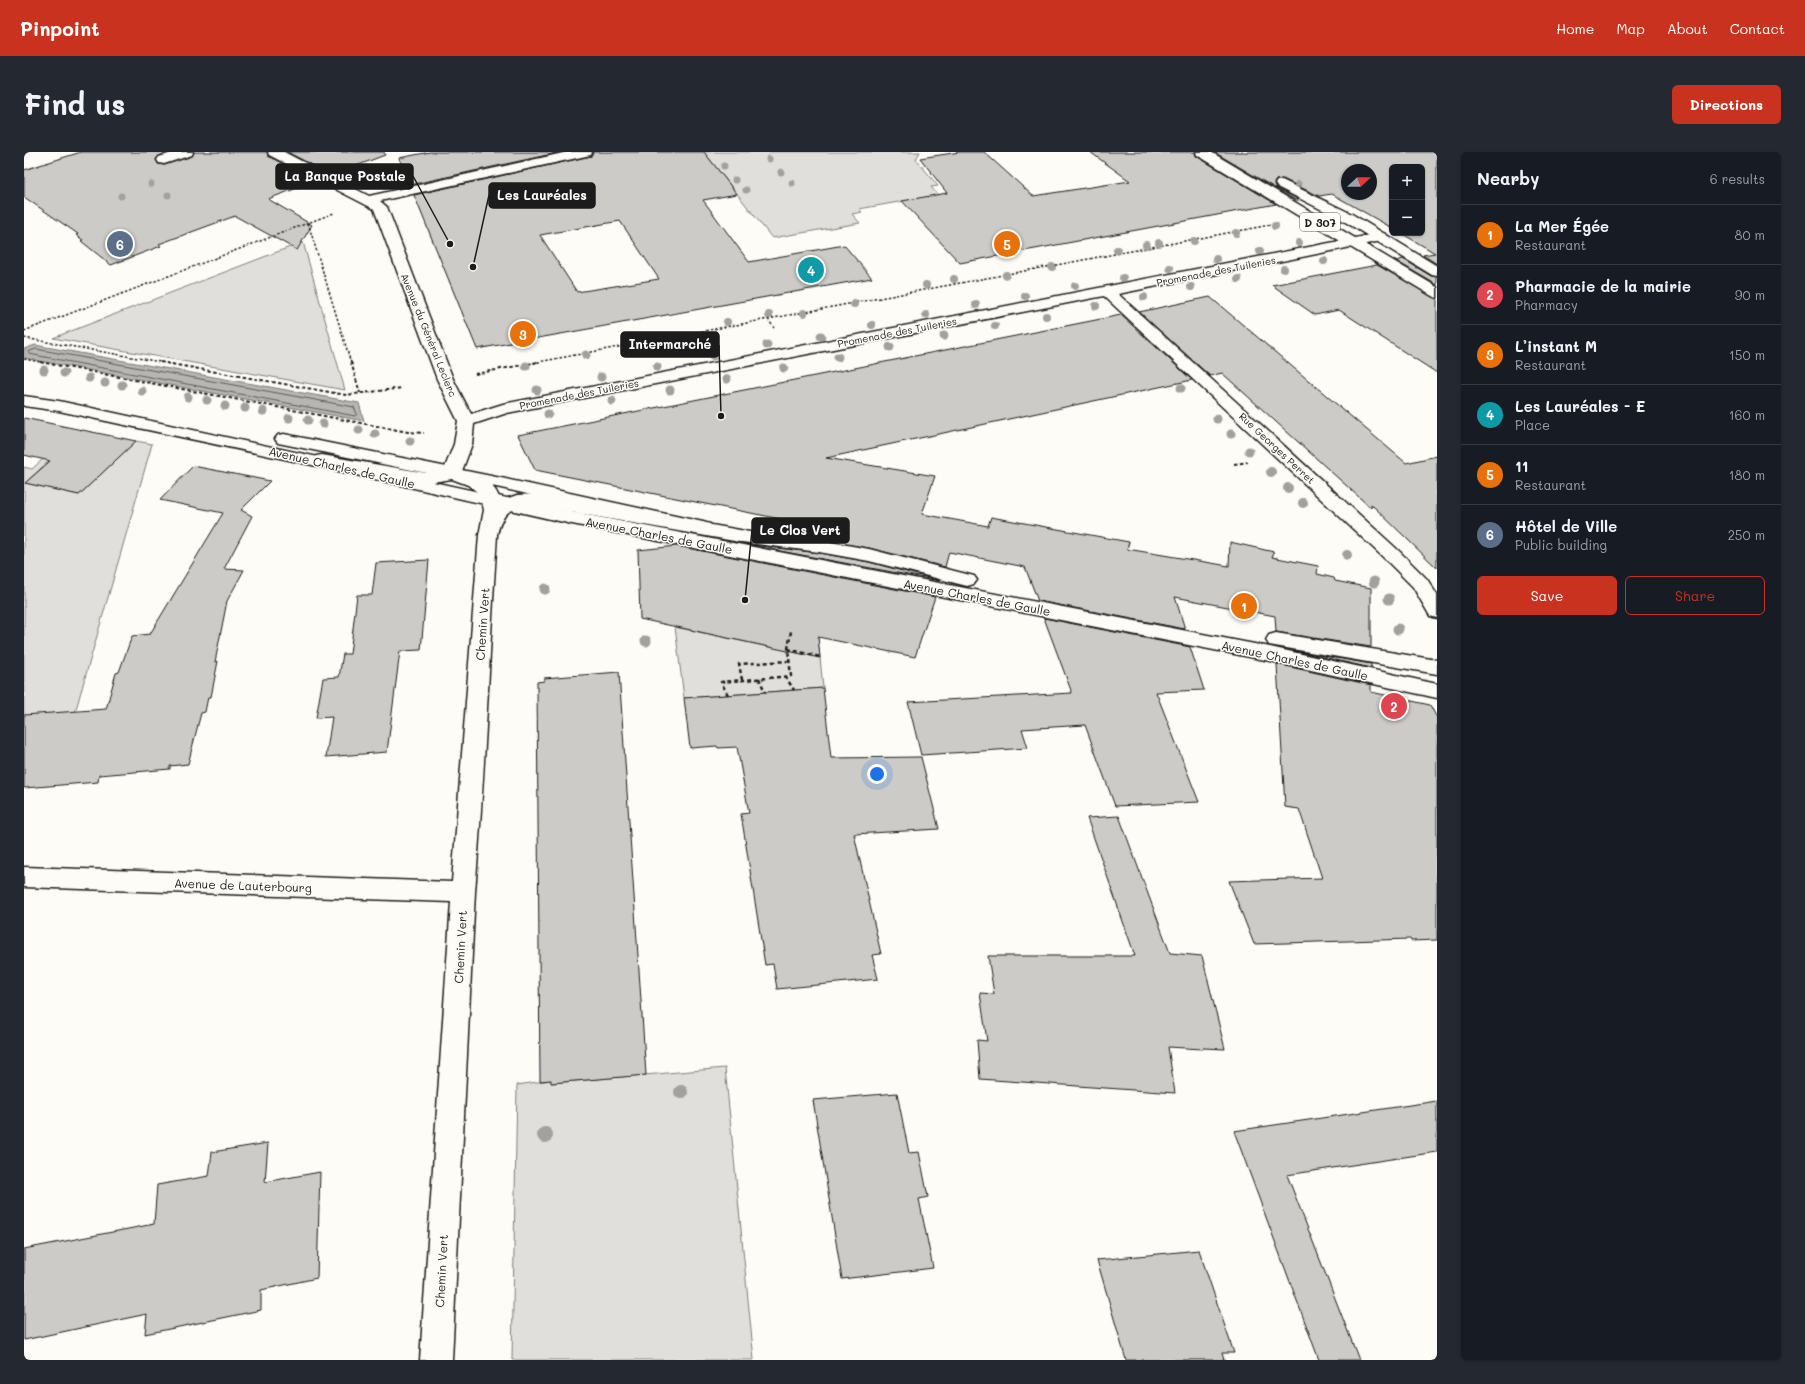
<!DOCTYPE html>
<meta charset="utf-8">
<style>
body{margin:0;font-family:Mali,sans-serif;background:#242831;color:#f1f3f6}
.controls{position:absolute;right:12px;top:12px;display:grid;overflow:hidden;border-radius:6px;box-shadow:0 1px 3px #0004}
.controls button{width:36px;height:36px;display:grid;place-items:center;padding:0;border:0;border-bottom:1px solid #363941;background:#171b24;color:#f1f3f6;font:20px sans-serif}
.compass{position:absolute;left:1317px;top:12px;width:36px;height:36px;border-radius:50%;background:#171b24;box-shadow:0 1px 3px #0004;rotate:68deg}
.you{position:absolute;left:853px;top:622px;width:14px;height:14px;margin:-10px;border:3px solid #fff;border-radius:50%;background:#1a73e8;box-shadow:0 0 0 6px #1a73e833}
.badge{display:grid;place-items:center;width:26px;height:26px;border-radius:50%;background:#c8321e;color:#fff;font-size:13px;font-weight:700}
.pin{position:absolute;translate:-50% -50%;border:2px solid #fff;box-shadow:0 1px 4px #0006}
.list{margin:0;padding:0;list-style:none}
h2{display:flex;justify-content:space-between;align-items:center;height:52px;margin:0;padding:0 16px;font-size:17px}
h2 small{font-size:13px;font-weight:400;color:#9ea1a6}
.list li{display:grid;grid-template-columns:26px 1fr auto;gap:12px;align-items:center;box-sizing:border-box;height:60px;padding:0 16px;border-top:1px solid #363941}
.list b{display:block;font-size:15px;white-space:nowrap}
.list p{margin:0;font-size:13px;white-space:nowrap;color:#9ea1a6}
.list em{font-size:13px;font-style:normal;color:#9ea1a6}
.actions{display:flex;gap:8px;padding:12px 16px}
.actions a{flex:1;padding:9px 0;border:1px solid #c8321e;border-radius:6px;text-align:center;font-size:14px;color:#c8321e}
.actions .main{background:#c8321e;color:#fff}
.map{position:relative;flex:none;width:1413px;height:1208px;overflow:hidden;border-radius:6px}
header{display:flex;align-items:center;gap:24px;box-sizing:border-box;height:56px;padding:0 20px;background:#c8321e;color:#fff}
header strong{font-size:19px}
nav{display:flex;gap:22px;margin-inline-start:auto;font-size:14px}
.intro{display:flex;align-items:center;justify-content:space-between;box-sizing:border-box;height:96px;padding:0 24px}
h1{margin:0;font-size:28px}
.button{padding:10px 18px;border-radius:6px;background:#c8321e;color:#fff;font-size:14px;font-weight:700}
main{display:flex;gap:24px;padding:0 24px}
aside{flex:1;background:#171b24;border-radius:6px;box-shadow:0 1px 3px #0004}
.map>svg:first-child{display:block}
</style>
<header>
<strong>Pinpoint</strong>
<nav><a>Home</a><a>Map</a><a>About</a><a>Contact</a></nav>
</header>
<div class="intro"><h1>Find us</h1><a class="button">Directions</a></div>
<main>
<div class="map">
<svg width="1413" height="1208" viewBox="0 0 1413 1208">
<rect width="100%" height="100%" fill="#fdfcf7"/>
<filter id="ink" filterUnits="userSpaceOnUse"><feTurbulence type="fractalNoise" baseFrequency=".025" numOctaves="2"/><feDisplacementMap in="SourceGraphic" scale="8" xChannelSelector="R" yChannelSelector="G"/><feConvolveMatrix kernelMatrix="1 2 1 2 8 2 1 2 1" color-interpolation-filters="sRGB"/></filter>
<g filter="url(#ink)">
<g fill="#e0dfdb" stroke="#7e7e7c">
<path d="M680,0H896L892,7L914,34L907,35L914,43L835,57L838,60L828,62L836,71L748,86Z"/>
<path d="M279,90L321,238L29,186Z"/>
<path d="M112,289L128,292L48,571L0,563V315L8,317L20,306L27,307L1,331L55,343Z"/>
<path d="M651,475L745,495L794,485L799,536L660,546Z"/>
<path d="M701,916L730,1208H488L493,933L527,928L528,931Z"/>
</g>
<path fill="#b7b6b2" stroke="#797876" d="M11,193L335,251L340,269L0,206V197Z"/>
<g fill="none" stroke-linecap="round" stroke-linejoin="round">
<path stroke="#5a5a58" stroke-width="1" d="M12,197L330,255L333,262L331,264L5,202V200Z"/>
</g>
<g fill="#cccbc8" stroke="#1c1c1c" fill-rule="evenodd">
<path d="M57,0H146L135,4L132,7L134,12L140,13L168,4L170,0H243L244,4L292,29L244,47L288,73L273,98L211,64L135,92L137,94L87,113L57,89L59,88L52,83L54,82L0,45V18Z"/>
<path d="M263,0H360L361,3L308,23Z"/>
<path d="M406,0H537L386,33L375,6Z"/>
<path d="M569,0H680L713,42L679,48L725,110L820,93L848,126L453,197L390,43L567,4ZM596,69L635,127L553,140L516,83Z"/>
<path d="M936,0H960L1009,44L1106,29L1066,0H1171L1172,4L1252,52L936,111L878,49L923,41L896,6Z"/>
<path d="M1190,0H1413V112L1399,103L1411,101L1377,81H1398V15H1368V76L1308,42L1295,44L1259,27L1252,28L1250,31L1252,36L1275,48H1271ZM1323,18H1347V42H1323Z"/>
<path d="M1379,107L1407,124L1413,125V133L1372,109Z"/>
<path d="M1353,113L1413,147V221L1315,158L1291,163L1248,133Z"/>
<path d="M1186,145L1382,311L1413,304V416L1347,352V356L1198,221L1186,224L1115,160Z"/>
<path d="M1097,163L1168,228L802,306L911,324L898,362L964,374L967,365L1105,390L1103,397L1205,414L1206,390L1250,400L1248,405L1294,414L1293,422L1310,426L1311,429L1347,436V495L1252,480L1251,464L1151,445L1161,477L1014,449L1001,415L925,400L921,415L845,396L772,384L817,379L511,318L494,283Z"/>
<path d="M0,266L29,272L112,289L55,343L1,331L26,309L0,303Z"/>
<path d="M169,314L246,329L217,358L228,364L200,417L220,418L203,449L191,510L194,509L187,545H184L181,560L177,561L164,612L146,614V617L75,623L74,630L0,636V563L82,557L92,521L95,520L108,484L126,482L199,361L136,348Z"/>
<path d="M719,392L795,401L845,410L916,429Z"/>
<path d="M653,394L911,445L891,505L794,485L796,506L616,467L614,398Z"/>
<path d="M405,408L397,498L376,499L363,600L302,605L308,565L292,566L299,526L315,525L319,502H326L333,443H348L352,411Z"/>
<path d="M1020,466L1166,495L1180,538L1132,540L1175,650L1091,654L1061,573L998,577L1004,596L897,603L884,550L1048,541Z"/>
<path d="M1271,499L1347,512V516Z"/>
<path d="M1253,512L1347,533V540L1406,553L1413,566V788L1387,789L1386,787L1230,792L1205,729L1298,726L1275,657L1261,655Z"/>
<path d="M595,520L622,923L527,931V928L516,929L513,530L520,529V526Z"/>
<path d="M799,536L807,606L897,605L915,677L830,682L857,802L848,803L854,827L753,837L749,812L741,813L717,662L725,661L713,595L694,596L693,594L666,596L660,546Z"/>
<path d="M1095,664L1146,801L1178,804L1201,897L1179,896V897L1144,895L1151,941L956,927L953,888L963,889L956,841L970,842L964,804H1111L1063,666Z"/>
<path d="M873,941L885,1001L895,1000L904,1045L895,1047L909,1116L818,1127L789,948Z"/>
<path d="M1413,949V1000L1263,1023L1335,1208H1295L1210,979Z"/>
<path d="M244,991L241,1030L296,1020L293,1126L237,1138V1158L121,1182L123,1162L0,1188V1097L130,1072L133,1033L185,1024L188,1000Z"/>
<path d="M1175,1098L1210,1201H1198L1200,1208H1102L1073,1108Z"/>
</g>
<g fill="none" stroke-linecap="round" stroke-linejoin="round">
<defs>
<g id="minor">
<path d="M151,0H169L168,3L140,12L135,11L133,8L135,5Z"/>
<path d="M244,0H260L345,44L544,0H568L567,3L562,4L356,49L363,55L429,227L447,262L479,252L1357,81L1362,82L1364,85L1362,88L1357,89L1094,142L1374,398L1403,427L1413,443V466L1406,464L1389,435L1360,406L1080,144L483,261L450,272L448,292L438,319C454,324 472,330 476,349L493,343L513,342L716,378L723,380L725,384L723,388L716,390L513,354C489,353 478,359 473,383C465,502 461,621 451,740L428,1208H396L427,750L0,735V715L428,730L455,383L460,358L456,342L444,333L428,327L402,331L298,313L292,312L289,308L292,304L298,303L402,321L420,318L430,292L434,269L413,227L350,57L245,3Z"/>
</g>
<g id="major">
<path d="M1172,0H1187L1413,135V146L1408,144L1173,3Z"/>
<path d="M1258,28L1328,62L1413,114V124L1408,123L1318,68L1253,35L1251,32L1253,29Z"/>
<path d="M0,244L35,249L548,360L1246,495L1413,532V546L1246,509L548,372L288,313L35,259L0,254Z"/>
<path d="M260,282L477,326L679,370L686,372L688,376L686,380L679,382L477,336L254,291L251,287L254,283Z"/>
<path d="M718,379L795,388L845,397L950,424L953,428L950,432L943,434L845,409L795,400L711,389L709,385L711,381Z"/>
<path d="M1252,481L1413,508V522L1245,493L1242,488L1245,483Z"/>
</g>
</defs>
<use href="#minor" stroke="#1c1c1c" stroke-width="3"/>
<use href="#major" stroke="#1c1c1c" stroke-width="3"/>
<g stroke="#1c1c1c" stroke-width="1.5" stroke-dasharray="2.5 2" stroke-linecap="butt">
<path d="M284,71L327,211"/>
<path d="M744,167L750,176"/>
<path d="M0,179L310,61"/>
<path d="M0,186L142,211"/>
<path d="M0,207L22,211"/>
<path d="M509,211L1246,73"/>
</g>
<g stroke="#1c1c1c" stroke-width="2" stroke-dasharray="3.5 2.5" stroke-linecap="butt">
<path d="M16,210L384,280L400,281"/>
<path d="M136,210L322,243L378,236"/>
<path d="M327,210L336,241"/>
<path d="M451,222L514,210"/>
<path d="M1210,312L1224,310"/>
</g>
<g stroke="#1c1c1c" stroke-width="2.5" stroke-dasharray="4 3" stroke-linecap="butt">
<path d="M764,497L796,505"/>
<path d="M761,524L770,538"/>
<path d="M735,526L741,540"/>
<path d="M718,528L715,512L765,509"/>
<path d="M704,543L697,530L767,524L764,497L767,479"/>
</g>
<use href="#minor" fill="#fdfcf7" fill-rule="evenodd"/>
<use href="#major" fill="#fdfcf7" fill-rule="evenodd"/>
</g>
<g fill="#a2a19e">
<circle cx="745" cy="7" r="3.5"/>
<circle cx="700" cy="14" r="3.5"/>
<circle cx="757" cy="20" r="3.5"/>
<circle cx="711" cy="28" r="3.5"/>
<circle cx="768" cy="31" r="3.5"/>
<circle cx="127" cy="32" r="3.5"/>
<circle cx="1274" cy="32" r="3.5"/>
<circle cx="722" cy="38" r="3.5"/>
<circle cx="144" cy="43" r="3.5"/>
<circle cx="97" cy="44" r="3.5"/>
<circle cx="1251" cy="74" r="4"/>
<circle cx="1212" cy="81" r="4"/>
<circle cx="1170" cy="89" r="4"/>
<circle cx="1135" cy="91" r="4"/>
<circle cx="1275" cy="91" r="4"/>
<circle cx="1122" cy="93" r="4"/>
<circle cx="1093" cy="98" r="4"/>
<circle cx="1236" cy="99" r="4"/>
<circle cx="1192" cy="107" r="4"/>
<circle cx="1300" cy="109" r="4"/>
<circle cx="1028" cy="115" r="4"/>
<circle cx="1146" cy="116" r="4"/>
<circle cx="1260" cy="117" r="4"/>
<circle cx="982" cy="123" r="4"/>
<circle cx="1099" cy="126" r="4"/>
<circle cx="930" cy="127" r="4"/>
<circle cx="1214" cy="127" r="4"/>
<circle cx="902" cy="133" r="4"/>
<circle cx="1051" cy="134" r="4"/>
<circle cx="1167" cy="135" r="4"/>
<circle cx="1001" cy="144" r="4"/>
<circle cx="1120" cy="145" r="4"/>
<circle cx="830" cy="152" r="4"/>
<circle cx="952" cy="153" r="4"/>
<circle cx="1072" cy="154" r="4"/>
<circle cx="780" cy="161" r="4"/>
<circle cx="745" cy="163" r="4"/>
<circle cx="902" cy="163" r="4"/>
<circle cx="1022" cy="164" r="4"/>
<circle cx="703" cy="170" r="4"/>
<circle cx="848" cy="173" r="4"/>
<circle cx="971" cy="174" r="4"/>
<circle cx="797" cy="184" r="4.5"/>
<circle cx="920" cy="184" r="4.5"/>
<circle cx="743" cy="193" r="4.5"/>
<circle cx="866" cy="195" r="4.5"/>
<circle cx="562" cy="203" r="4.5"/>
<circle cx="689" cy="204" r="4.5"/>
<circle cx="814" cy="205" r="4.5"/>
<circle cx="502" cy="214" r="4.5"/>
<circle cx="633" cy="215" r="4.5"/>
<circle cx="760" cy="216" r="4.5"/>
<circle cx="20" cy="218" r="4.5"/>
<circle cx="40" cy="221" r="4.5"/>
<circle cx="577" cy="225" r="4.5"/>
<circle cx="65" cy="226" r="4.5"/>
<circle cx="703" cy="227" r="4.5"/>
<circle cx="81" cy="231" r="4.5"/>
<circle cx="98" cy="233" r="4.5"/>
<circle cx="1157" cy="236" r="4.5"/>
<circle cx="513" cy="238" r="4.5"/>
<circle cx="646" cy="238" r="4.5"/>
<circle cx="118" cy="239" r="4.5"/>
<circle cx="164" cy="245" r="4.5"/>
<circle cx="183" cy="248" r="4.5"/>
<circle cx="588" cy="249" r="4.5"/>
<circle cx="201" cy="254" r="4.5"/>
<circle cx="221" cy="256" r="4.5"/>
<circle cx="239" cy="259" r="4.5"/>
<circle cx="524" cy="262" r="4.5"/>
<circle cx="265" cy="266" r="4.5"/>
<circle cx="1193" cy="267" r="4.5"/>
<circle cx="284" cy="268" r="4.5"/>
<circle cx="299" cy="272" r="4.5"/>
<circle cx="335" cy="278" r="4.5"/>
<circle cx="351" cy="282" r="4.5"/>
<circle cx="1207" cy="282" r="4.5"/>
<circle cx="386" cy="289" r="4.5"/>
<circle cx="1225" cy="299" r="4.5"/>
<circle cx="1247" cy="320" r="5"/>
<circle cx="1264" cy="336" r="5"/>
<circle cx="1279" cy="351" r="5"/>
<circle cx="1323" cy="403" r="5"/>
<circle cx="1350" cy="430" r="5.5"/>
<circle cx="521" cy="437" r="5.5"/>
<circle cx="1365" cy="447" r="5.5"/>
<circle cx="1374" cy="477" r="5.5"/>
<circle cx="622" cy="489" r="5.5"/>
<circle cx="657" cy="940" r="7"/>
<circle cx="521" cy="983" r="8"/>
</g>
</g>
<g text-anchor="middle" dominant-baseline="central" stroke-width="3" stroke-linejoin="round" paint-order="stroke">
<g font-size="10" fill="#1c1c1c" stroke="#fdfcf7">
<text transform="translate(1192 119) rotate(-11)">Promenade des Tuileries</text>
<text transform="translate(873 180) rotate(-11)">Promenade des Tuileries</text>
<text transform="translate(405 183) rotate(68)">Avenue du Général Leclerc</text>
<text transform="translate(555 242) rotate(-11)">Promenade des Tuileries</text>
<text transform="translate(1253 296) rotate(43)">Rue Georges Perret</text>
</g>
<rect fill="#fdfcf7" stroke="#605f5e" stroke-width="1" x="1276" y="61" width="40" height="18" rx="3"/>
<g font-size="11" font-weight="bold" fill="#1c1c1c">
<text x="1296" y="70">D 307</text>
</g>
<g font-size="12" fill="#1c1c1c" stroke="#fdfcf7">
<text transform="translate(318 315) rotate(13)">Avenue Charles de Gaulle</text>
<text transform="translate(635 383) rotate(11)">Avenue Charles de Gaulle</text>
<text transform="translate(953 445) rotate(11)">Avenue Charles de Gaulle</text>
<text transform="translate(458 472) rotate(-86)">Chemin Vert</text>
<text transform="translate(1271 508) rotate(12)">Avenue Charles de Gaulle</text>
<text transform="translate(219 733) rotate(2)">Avenue de Lauterbourg</text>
<text transform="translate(436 795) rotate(-87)">Chemin Vert</text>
<text transform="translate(417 1119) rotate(-87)">Chemin Vert</text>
</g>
</g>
<path fill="none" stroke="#1c1c1c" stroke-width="1.5" d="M426 92L389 24M449 115L465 43M697 264L695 193M721 448L728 378"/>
<g fill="#1c1c1c" stroke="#fdfcf7" stroke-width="1.5">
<circle cx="426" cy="92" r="4"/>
<circle cx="449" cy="115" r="4"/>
<circle cx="697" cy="264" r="4"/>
<circle cx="721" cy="448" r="4"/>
</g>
<g fill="#1c1c1c" stroke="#1c1c1c" stroke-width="1.5">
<rect x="252" y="12" width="137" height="25" rx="4"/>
<rect x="465" y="31" width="106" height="25" rx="4"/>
<rect x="597" y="180" width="98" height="25" rx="4"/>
<rect x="728" y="366" width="97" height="25" rx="4"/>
</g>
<g font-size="13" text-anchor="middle" font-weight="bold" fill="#fff">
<text x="321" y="29">La Banque Postale</text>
<text x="518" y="48">Les Lauréales</text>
<text x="646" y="197">Intermarché</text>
<text x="776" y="383">Le Clos Vert</text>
</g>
</svg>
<div class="controls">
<button>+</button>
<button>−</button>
</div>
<svg class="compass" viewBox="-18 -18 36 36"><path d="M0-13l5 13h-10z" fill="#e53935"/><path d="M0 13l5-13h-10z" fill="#9ea1a6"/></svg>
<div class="you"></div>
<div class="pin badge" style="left:1220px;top:454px;background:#e8710a">1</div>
<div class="pin badge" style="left:1370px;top:554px;background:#e0444e">2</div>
<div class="pin badge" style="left:499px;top:182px;background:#e8710a">3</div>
<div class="pin badge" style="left:787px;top:118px;background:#0f9aa8">4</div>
<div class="pin badge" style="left:983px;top:92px;background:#e8710a">5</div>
<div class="pin badge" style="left:96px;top:92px;background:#5c6f8a">6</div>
</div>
<aside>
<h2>Nearby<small>6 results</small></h2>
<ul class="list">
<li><span class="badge" style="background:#e8710a">1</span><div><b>La Mer Égée</b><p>Restaurant</p></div><em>80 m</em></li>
<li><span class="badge" style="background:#e0444e">2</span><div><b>Pharmacie de la mairie</b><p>Pharmacy</p></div><em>90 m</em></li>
<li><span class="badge" style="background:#e8710a">3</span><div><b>L’instant M</b><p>Restaurant</p></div><em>150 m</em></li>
<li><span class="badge" style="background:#0f9aa8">4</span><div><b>Les Lauréales - E</b><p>Place</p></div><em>160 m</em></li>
<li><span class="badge" style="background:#e8710a">5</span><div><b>11</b><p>Restaurant</p></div><em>180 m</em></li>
<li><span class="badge" style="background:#5c6f8a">6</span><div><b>Hôtel de Ville</b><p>Public building</p></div><em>250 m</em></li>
</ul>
<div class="actions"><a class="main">Save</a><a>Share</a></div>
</aside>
</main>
